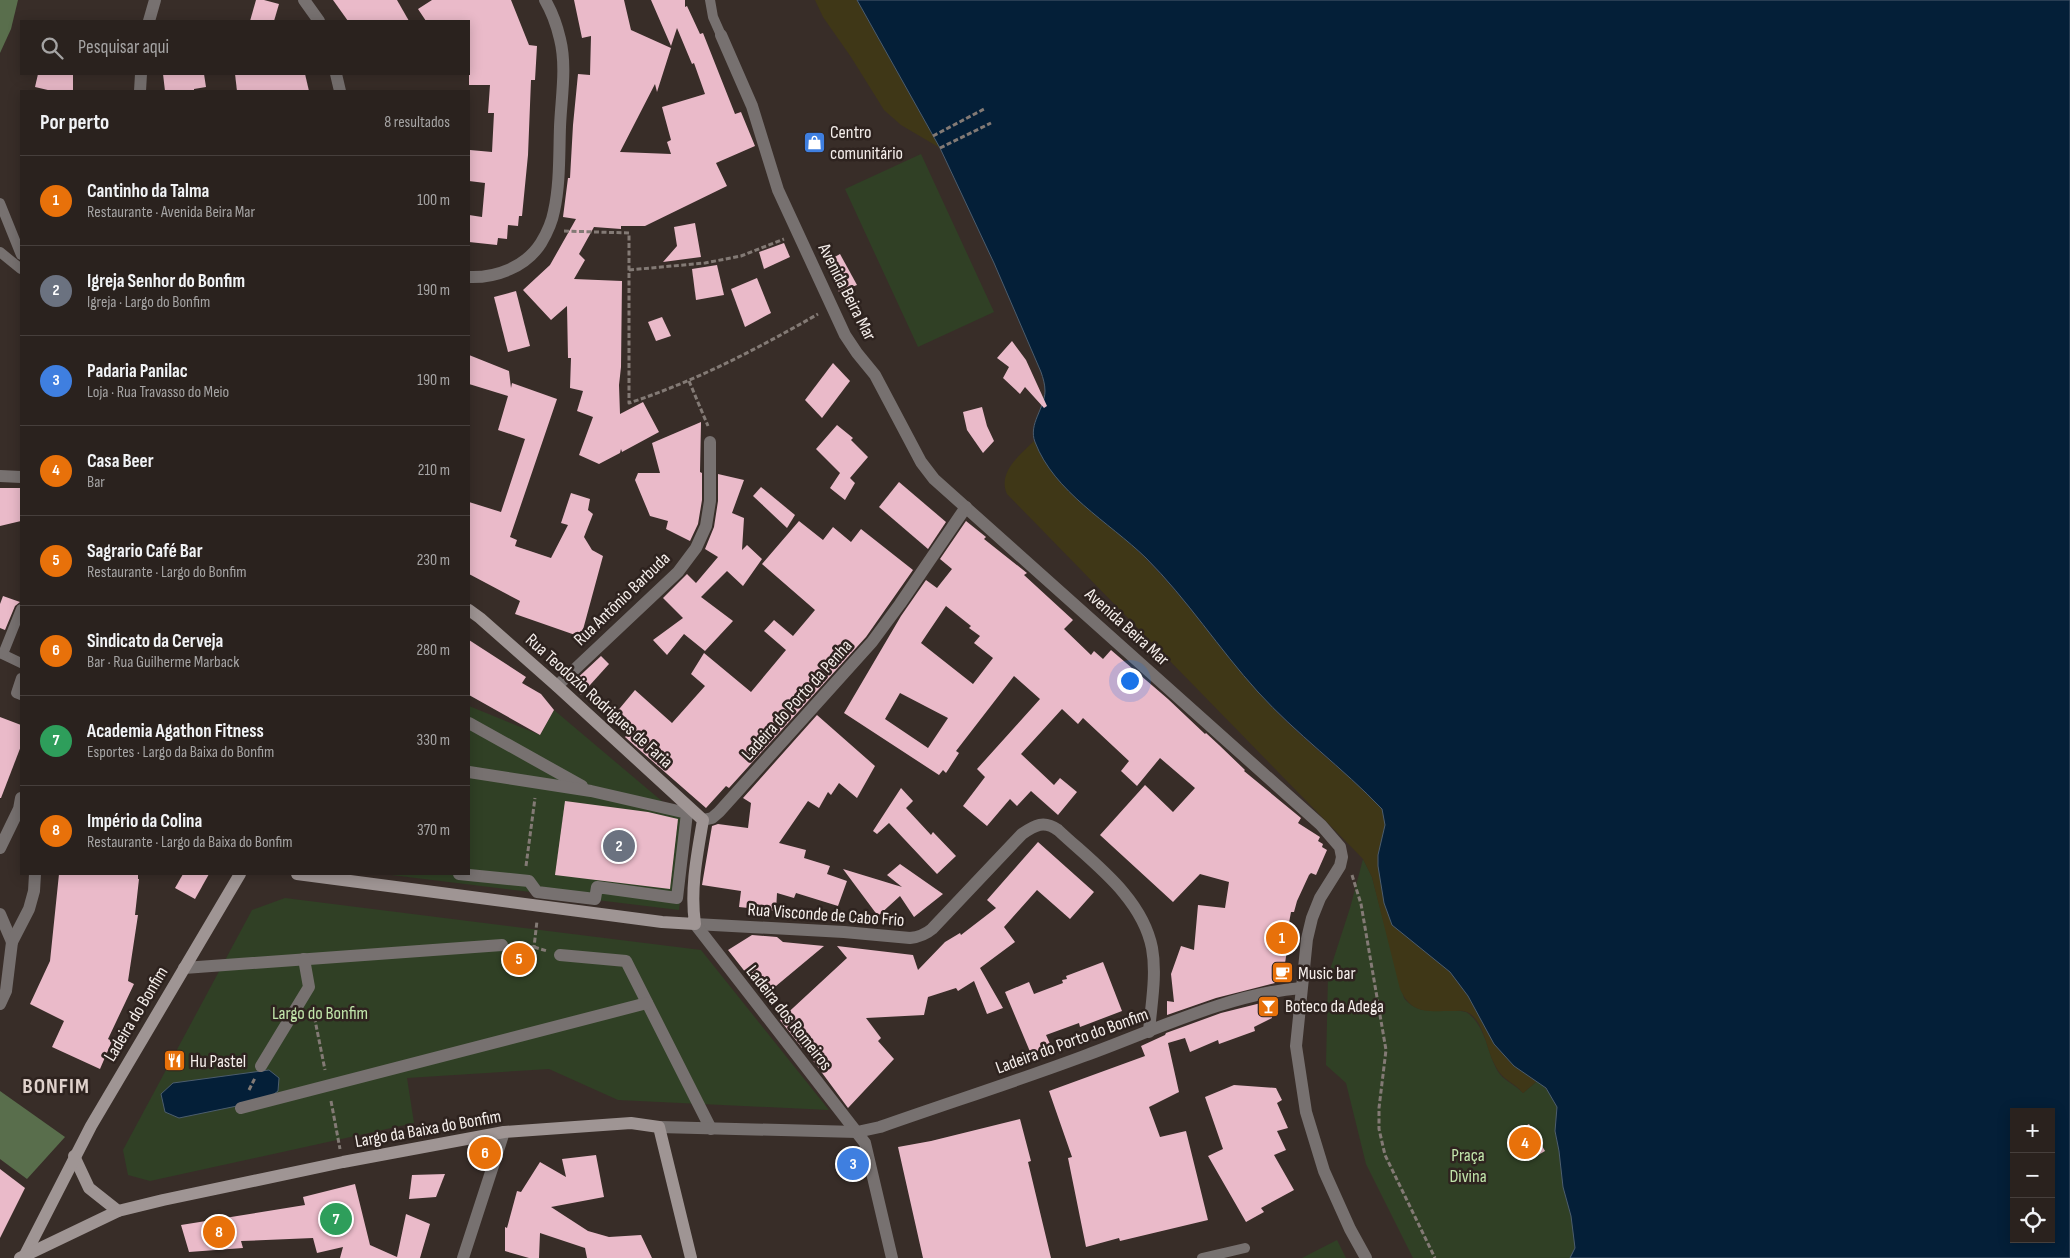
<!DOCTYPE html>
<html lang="pt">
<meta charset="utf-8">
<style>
body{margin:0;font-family:"Sofia Sans Condensed",sans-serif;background:#322a27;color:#f1f3f6}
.controls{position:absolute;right:15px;bottom:15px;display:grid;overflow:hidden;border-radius:0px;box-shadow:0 2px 12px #0003}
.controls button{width:45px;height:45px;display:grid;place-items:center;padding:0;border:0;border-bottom:1px solid #463f3c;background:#2a221e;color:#f1f3f6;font:25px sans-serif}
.you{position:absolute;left:1129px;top:680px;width:18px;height:18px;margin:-12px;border:4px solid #fff;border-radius:50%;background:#1a73e8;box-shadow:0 0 0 8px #1a73e833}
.badge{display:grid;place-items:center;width:32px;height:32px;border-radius:50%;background:#8bbbb9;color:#fff;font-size:16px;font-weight:700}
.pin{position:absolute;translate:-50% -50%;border:2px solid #fff;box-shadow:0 1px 5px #0006}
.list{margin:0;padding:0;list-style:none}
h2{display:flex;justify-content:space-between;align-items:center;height:65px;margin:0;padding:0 20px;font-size:21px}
h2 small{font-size:16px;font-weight:400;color:#a5a4a4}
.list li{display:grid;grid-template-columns:32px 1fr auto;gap:15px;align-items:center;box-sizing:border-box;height:90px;padding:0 20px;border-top:1px solid #463f3c}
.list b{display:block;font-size:19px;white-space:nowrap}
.list p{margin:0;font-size:16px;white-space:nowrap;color:#a5a4a4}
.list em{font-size:16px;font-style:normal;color:#a5a4a4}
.icon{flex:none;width:28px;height:28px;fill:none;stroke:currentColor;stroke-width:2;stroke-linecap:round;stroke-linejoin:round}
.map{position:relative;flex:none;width:2070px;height:1258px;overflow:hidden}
.search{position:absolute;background:#2a221e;box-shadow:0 2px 12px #0003;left:20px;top:20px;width:450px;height:55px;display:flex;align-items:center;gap:12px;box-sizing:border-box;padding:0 18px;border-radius:0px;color:#a5a4a4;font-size:19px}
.panel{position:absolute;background:#2a221e;box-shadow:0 2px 12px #0003;left:20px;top:90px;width:450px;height:785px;border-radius:0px}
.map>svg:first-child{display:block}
</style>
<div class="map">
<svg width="2070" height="1258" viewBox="0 0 2070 1258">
<rect width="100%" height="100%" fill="#382d28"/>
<g fill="#304025">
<path d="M921,154L994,312L918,347L845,189Z"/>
<path d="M469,706L540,735L554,710L689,824L679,910L383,874H469Z"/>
<path d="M1363,859L1372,877L1404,998C1420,1019 1444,1006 1466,1012C1485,1024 1487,1051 1497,1070C1503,1081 1515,1084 1523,1093L1537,1081C1546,1088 1558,1099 1558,1111C1558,1122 1554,1129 1557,1140L1584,1189L1575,1248L1570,1258H1413L1366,1164L1346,1083L1326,1065L1328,976L1350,908Z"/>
<path d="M285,898L701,950L829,1110L618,1100L549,1069L407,1078L414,1123L150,1181L128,1175L123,1150L252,910Z"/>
<path d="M1337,1240L1346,1258H1302Z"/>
</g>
<g fill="#596e4c">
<path d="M0,0H18L11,29L0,53Z"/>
<path d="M0,1091L65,1137L27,1179L0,1159Z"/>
</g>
<g fill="#3f3717">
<path d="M815,0H857L940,148L901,125L884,110L851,57L823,17Z"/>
<path d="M1034,441C1060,493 1109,520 1148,561C1193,607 1229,662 1273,708C1307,744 1348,773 1382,809L1385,825L1378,855V866L1384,903L1392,925L1450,972L1468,996L1494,1044L1514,1066L1537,1081L1523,1093C1513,1081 1502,1081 1494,1063C1486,1048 1484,1020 1467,1012C1462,1010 1457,1011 1452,1011C1427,1011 1412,1015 1400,989L1372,877L1363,859L1007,494C997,472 1021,454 1034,441Z"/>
</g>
<g fill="#041f38" stroke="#4c5d6e" fill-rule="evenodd">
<path d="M857,0H2070V1258H1570L1575,1248L1571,1216L1563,1187L1559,1151L1555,1131L1557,1107L1546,1088L1514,1066L1494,1044L1468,996L1450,972L1392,925L1384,903L1378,866V855L1385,825L1382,809C1343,768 1296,734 1258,692C1219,649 1187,599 1146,558C1109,522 1054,492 1035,442C1028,424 1045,408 1045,391C1045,384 1043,378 1041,372L994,263L940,148ZM2014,1112H2051V1239H2014Z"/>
<path d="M269,1070L279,1078L278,1091L266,1100L179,1118L165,1112L161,1094L173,1083Z"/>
</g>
<g fill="#eabac9" fill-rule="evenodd">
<path d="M256,0H264L279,4L274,21H250Z"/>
<path d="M333,0H397L409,21H348Z"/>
<path d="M432,0H511L529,45L537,46L535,80H531L528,155L522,216H519L518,226L508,225L507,239L498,238L497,245L469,242V215L482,217L485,183L469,181L470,150L492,152L494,113H488L490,85H469V21H426L418,9Z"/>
<path d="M574,0H624L631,30L671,48L657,92L655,84L620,152L671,154L667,142L671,140L662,107L705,94L694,63L692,64L677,28L671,46L651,0H685V7L687,6L700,34L703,33L735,114L741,112L755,146L716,163L727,186L645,226H621V229L594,227L579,254L585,260L574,279L622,281L621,367L619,385L620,414L643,402L659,432L622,452L621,449L620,453L599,464L579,455L593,417L577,411L583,391L570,388L571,358H568L567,306L551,320L523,290L550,265L576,219L563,217L568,178H570L573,125L578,74L590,75L591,36L582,38Z"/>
<path d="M38,74H73V91H52L35,87Z"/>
<path d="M163,74H204L206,87L194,89V91H165Z"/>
<path d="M235,74H305L309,91H237Z"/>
<path d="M695,223L701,257L663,262L677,246L674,227Z"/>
<path d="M784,243L790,257L764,269L759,252Z"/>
<path d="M840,254L857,285L839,292L824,263Z"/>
<path d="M717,265L724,295L696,300L692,269Z"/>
<path d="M757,278L771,313L745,327L731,289Z"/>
<path d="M516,291L530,346L508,352L494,297Z"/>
<path d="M662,317L671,336L656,341L648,322Z"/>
<path d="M1012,341L1026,360L1047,406L1044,408L1025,387L1020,394L1003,378L1009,367L997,358Z"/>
<path d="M469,355L509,371L511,388L512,383L557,399L510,537L517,540L515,546L551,558L568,525L561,523L571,493L590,499L588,510L593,514L584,537L592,550L603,556L581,637L515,614L520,601L469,574V502L501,512L525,439L498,430L508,396L469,384Z"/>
<path d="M833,363L850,381L822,418L805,400Z"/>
<path d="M982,407L987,426L994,441L983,453L967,430L963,412Z"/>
<path d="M701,422L700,472L702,473V500L698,524L690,541L666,529L668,521L650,516L635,480L638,473H660L652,443Z"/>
<path d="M837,425L853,438L851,440L868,457L850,478L855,483L845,500L830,488L840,473L816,449Z"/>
<path d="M718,474L744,480L732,513L744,518L742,550L747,545L762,559L743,586L727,571L701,597L733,621L705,651L684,634L667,655L653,640L683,618L663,598L687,574L696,583L718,557L705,549L714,527L718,501Z"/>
<path d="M899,482L946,522L928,549L879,507Z"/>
<path d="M761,487L795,515L787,528L753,496Z"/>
<path d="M0,488H21V521L0,526Z"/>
<path d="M799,521L823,540L833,527L851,542L861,529L913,570L866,637L729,788L726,786L706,808L635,746L625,737L627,735L610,720L635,690L672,723L705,686L691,674L704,653L751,692L786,650L764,631L774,620L793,636L815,610L762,564Z"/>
<path d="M966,521L986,537L984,539L1027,573L1024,575L1073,620L1064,629L1091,655L1094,651L1103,659L1111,650L1168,699L1205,734L1206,733L1219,745L1245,770L1244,771L1301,818L1298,823L1320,837L1318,841L1323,844L1322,847L1327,850L1316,875L1311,873L1309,875L1297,901L1294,912H1291L1285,944H1288L1283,976L1275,975V983L1216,998L1167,1015V1001L1174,1002L1171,974L1181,946L1194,950L1198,905L1225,908L1229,882L1200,874L1173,902L1100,835L1145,785L1173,812L1195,788L1160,758L1137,786L1121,771L1129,761L1083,718L1078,724L1062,709L1021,754L1054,785L1060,778L1077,792L1058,815L1031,791L1017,806L1010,799L987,826L963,806L985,777L977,769L1040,699L1014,676L956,751L959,753L946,773L943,770L939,775L844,713L901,616L926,580L937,588L952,569L940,559ZM946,606L971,626L969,628L980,636L974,643L993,658L973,684L921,643ZM900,693L948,718L928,748L885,719Z"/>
<path d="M3,596L20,602L15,606L5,630L0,628V604Z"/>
<path d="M469,640L526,677L522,683L541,694L554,710L540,735L469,695Z"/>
<path d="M601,656L609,664L581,695L571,684Z"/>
<path d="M817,715L875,766L857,798L839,783L831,795L828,792L819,808L808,801L779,843L806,850L804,858L830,866L827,874L847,881L838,906L796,893L794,898L777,893L776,911L739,907L741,891L702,885L712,826L718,824L748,828L751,803L743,798Z"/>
<path d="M0,717L21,725V746L1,798H0Z"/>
<path d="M901,788L913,801L906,808L931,835L933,832L956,856L937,874L889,823L877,834L873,831Z"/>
<path d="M565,801L648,812L678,819L670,889L555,875Z"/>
<path d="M1038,842L1094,892L1070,919L1037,890L1004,927L1015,942L980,968L1003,1008L987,1014L974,981L958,991L956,988L928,997L924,1015L866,1018L881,1038L878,1041L894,1059L848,1108L803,1047L802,1048L780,1020L847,958L837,946L913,955L918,970L945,942L960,933L961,935L996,908L987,900Z"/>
<path d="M900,864L943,894L914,917L900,896L878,916L843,869L902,887L887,875Z"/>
<path d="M59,874H138V879H139L135,915H138L128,981L134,984L108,1039L112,1041L100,1069L52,1047L64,1021L30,1004L50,961Z"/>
<path d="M183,874H209L195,899L175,888Z"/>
<path d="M752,935L777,937L783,942L824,946L764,996L728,950Z"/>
<path d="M1103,962L1122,1011L1080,1027L1079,1023L1046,1035L1051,1046L1031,1054L1005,992L1029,982L1034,994L1063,983L1062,980L1067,979L1066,976Z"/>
<path d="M1273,1000L1272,1018L1254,1027L1255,1031L1219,1044L1218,1040L1190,1052L1185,1038L1168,1043L1179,1092L1149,1107L1160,1137L1186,1131L1208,1220L1120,1241L1119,1238L1086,1247L1068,1158L1072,1157L1049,1091L1145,1056L1141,1046L1165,1035L1166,1033L1221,1013Z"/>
<path d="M1234,1085L1276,1088L1282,1100L1277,1103L1288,1128L1277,1131L1286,1150L1274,1155L1294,1190L1261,1208L1264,1212L1246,1222L1208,1156L1223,1149L1205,1097Z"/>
<path d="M1020,1119L1031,1161L1028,1162L1051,1258H923L898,1147L931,1141Z"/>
<path d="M1529,1124L1545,1151L1528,1161L1512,1133Z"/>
<path d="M596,1155L604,1197L551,1207L588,1231L609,1237L641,1235L652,1258H587L585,1248L540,1233L539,1258H529L505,1251V1227L507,1228L517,1191L521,1192L540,1162L566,1177L562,1159Z"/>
<path d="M0,1169L25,1188L0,1238Z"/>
<path d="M445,1174L436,1197L409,1199L412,1175Z"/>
<path d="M355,1184L370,1245L397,1257L406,1214L430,1224L420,1258H340L343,1247L317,1253L313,1238L241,1241L243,1248L189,1252L181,1225L305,1205L303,1197Z"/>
</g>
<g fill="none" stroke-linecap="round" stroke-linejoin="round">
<g stroke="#837a75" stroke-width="3" stroke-dasharray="5 2.5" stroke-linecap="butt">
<path d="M933,136L986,108"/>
<path d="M940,148L991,123"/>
<path d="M564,231L629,233V403C696,381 757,349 818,314"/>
<path d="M629,270L705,263L741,256L784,239"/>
<path d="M689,381L708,426"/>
<path d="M526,866L535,798"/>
<path d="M1352,875L1361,904L1386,1050L1379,1108V1129L1385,1155L1435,1258"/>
<path d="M516,946L534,947L537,921"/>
<path d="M534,947L547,951"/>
<path d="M313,1010L325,1070"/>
<path d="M249,1090L255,1078"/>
<path d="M331,1101L340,1149"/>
</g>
<g stroke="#777170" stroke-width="10">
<path d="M710,0L713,17L721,35"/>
<path d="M0,203L21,255"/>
<path d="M0,252L21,269"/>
<path d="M0,653L21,663"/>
<path d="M3,654L21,609"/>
<path d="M21,678L16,693L21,695"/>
<path d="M1202,1258L1245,1248"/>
</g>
<g stroke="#777170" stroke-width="12">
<path d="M304,0L319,21"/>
<path d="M149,21L155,0"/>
<path d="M721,35L752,106L778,190L845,335L857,353L875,375L921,462L934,479L1321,825L1340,847L1342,857L1340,866L1320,898L1312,918L1307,939L1296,1046L1306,1112L1324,1171L1350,1229L1366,1258"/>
<path d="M336,74L340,91"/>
<path d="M140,91L141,74"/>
<path d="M469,277C496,278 526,267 541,243C547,233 552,222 554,211C560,184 559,155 560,127C561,99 567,67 560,39C557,26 552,12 545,0"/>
<path d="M0,476L21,477"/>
<path d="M557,686L678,572L696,548L706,526L710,501V442"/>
<path d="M469,723L582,786"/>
<path d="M703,820L712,818L719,812L872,642L900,604L966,507"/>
<path d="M0,848L19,809L21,798"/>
<path d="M459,874L529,881L537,892L595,899L597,887L677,898L687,813L591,791L469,772"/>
<path d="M0,914L12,942"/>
<path d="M695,924L844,932L910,938C919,937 925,935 932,929L1022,834C1035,825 1044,820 1058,830C1093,863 1142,897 1152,948C1157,975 1151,1005 1149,1032"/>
<path d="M695,924L865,1143L892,1258"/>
<path d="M560,955L626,961L711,1129"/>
<path d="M184,968L502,945"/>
<path d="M0,1004L6,991L12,942L29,909L34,891L35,874"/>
<path d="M261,1066L309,987L304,959"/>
<path d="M241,1108L647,1003"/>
<path d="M659,1127L857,1132L880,1127C948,1103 1017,1081 1084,1056C1153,1031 1228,994 1301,988"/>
<path d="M463,1258L504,1132"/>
</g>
<g stroke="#9f9594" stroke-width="12">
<path d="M297,874L662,922L695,924C690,889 697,855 703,820L557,686L480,618L469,610"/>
<path d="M74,1156L89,1188L118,1211"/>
<path d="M25,1255L91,1126L240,874"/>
<path d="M20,1258L118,1211L163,1200L343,1162L504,1132L631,1123L659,1127L691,1258"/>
</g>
</g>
<defs>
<symbol id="shop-square" viewBox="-11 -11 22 22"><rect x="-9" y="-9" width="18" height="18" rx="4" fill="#3f7fe0" stroke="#2e231f"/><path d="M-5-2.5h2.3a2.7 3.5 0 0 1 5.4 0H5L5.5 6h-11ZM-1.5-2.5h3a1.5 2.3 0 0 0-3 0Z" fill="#fff"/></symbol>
<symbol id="cafe-square" viewBox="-11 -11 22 22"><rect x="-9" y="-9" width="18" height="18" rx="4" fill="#e8710a" stroke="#2e231f"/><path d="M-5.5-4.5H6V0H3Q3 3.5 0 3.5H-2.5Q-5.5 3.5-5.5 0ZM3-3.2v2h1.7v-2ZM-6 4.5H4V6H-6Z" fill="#fff"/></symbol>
<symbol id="bar-square" viewBox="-11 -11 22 22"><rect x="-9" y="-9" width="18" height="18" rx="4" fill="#e8710a" stroke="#2e231f"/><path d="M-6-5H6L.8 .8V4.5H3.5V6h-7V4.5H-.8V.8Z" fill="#fff"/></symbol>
<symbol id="restaurant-square" viewBox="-11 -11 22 22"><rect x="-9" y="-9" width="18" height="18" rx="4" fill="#e8710a" stroke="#2e231f"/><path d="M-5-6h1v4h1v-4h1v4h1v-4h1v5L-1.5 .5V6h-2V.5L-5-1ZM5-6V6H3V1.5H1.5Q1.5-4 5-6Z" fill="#fff"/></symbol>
</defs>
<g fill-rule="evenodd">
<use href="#shop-square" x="802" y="130" width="25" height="25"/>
<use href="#cafe-square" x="1270" y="960" width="25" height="25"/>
<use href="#bar-square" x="1256" y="994" width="25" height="25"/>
<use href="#restaurant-square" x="162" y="1048" width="25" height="25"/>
</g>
<g text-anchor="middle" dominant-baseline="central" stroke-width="5" stroke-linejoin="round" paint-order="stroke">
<g font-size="18" fill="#f5eeeb" stroke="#2e231f" text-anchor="start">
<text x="830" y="132">Centro<tspan x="830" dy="21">comunitário</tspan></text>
<text x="1298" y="973">Music bar</text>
<text x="1285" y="1006">Boteco da Adega</text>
<text x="190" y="1061">Hu Pastel</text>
</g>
<g font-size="18" fill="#f5eeeb" stroke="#2e231f">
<text transform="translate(847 292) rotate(63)">Avenida Beira Mar</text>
<text transform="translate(622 599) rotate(-44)">Rua Antônio Barbuda</text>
<text transform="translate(1127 627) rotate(42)">Avenida Beira Mar</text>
<text transform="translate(797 700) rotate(-48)">Ladeira do Porto da Penha</text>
<text transform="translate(599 701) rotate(42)">Rua Teodozio Rodrigues de Faria</text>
<text transform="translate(826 915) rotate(4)">Rua Visconde de Cabo Frio</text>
<text transform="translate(136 1014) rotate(-59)">Ladeira do Bonfim</text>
<text transform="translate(789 1018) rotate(52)">Ladeira dos Romeiros</text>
<text transform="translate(1072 1041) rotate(-20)">Ladeira do Porto do Bonfim</text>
<text transform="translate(428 1129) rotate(-10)">Largo da Baixa do Bonfim</text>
</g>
<g font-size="18" fill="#c1e5aa" stroke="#2e231f">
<text x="320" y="1013">Largo do Bonfim</text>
<text x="1468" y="1155">Praça<tspan x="1468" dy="21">Divina</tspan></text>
</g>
<g font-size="22" font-weight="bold" letter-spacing="1" fill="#dfd1cb" stroke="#2e231f">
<text x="56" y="1086">BONFIM</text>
</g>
</g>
</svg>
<div class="controls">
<button>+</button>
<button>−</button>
<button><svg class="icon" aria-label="locate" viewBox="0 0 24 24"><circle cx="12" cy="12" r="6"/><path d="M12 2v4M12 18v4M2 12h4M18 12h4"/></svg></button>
</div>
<div class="you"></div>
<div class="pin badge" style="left:1282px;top:938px;background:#e8710a">1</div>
<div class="pin badge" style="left:619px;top:846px;background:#6b7280">2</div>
<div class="pin badge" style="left:853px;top:1164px;background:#3f7fe0">3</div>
<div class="pin badge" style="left:1525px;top:1143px;background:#e8710a">4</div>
<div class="pin badge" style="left:519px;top:959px;background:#e8710a">5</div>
<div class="pin badge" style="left:485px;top:1153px;background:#e8710a">6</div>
<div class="pin badge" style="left:336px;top:1219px;background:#2e9e5b">7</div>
<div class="pin badge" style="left:219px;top:1232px;background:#e8710a">8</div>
<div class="search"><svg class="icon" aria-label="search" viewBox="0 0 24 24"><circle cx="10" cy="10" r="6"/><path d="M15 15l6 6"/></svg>Pesquisar aqui</div>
<section class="panel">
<h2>Por perto<small>8 resultados</small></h2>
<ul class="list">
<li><span class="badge" style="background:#e8710a">1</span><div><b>Cantinho da Talma</b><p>Restaurante · Avenida Beira Mar</p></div><em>100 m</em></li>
<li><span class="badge" style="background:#6b7280">2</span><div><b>Igreja Senhor do Bonfim</b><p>Igreja · Largo do Bonfim</p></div><em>190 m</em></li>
<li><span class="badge" style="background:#3f7fe0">3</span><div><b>Padaria Panilac</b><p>Loja · Rua Travasso do Meio</p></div><em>190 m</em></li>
<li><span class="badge" style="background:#e8710a">4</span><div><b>Casa Beer</b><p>Bar</p></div><em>210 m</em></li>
<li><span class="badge" style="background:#e8710a">5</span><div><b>Sagrario Café Bar</b><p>Restaurante · Largo do Bonfim</p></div><em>230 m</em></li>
<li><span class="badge" style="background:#e8710a">6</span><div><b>Sindicato da Cerveja</b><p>Bar · Rua Guilherme Marback</p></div><em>280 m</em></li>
<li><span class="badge" style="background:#2e9e5b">7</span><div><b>Academia Agathon Fitness</b><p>Esportes · Largo da Baixa do Bonfim</p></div><em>330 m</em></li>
<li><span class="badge" style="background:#e8710a">8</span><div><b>Império da Colina</b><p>Restaurante · Largo da Baixa do Bonfim</p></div><em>370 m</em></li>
</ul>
</section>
</div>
